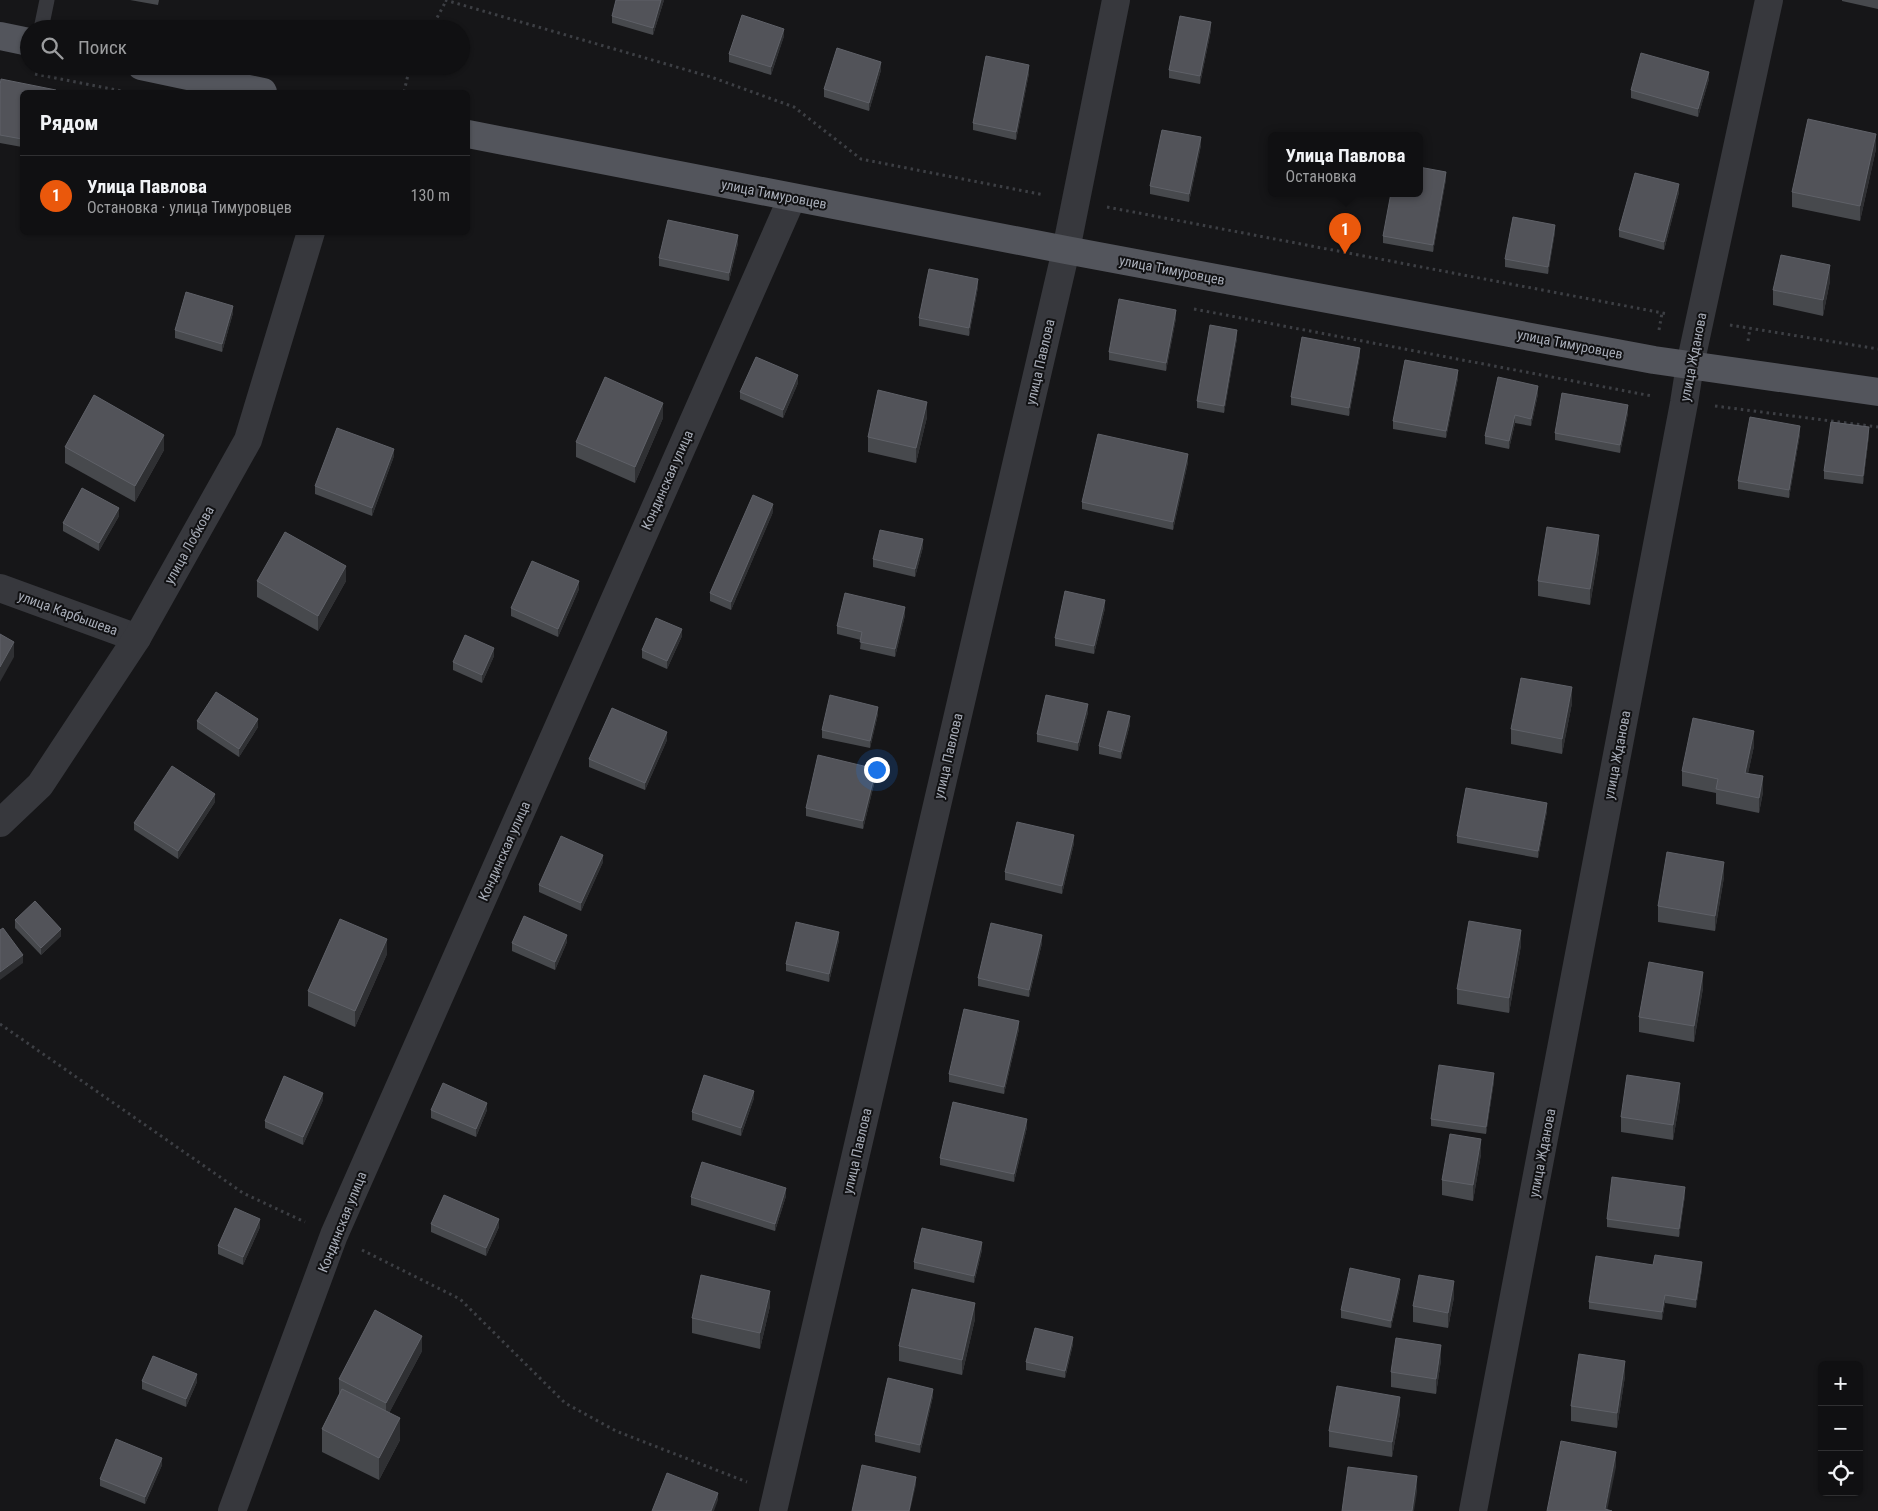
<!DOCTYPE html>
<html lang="ru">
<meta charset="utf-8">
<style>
body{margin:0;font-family:"Roboto Condensed",sans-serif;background:#1e1e20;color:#f1f3f6}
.controls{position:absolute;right:15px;bottom:15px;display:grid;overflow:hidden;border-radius:8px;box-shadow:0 1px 4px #0004}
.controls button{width:45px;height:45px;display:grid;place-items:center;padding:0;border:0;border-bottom:1px solid #303032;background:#101012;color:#f1f3f6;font:25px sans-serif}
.you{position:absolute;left:876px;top:769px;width:18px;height:18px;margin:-12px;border:4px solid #fff;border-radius:50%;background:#1a73e8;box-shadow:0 0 0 8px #1a73e833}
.badge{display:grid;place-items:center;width:32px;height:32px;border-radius:50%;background:#ea580c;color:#fff;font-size:16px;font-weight:700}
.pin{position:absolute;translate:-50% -41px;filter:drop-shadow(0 1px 2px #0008)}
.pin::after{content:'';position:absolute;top:26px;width:18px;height:15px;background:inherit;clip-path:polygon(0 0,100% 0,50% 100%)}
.popup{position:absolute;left:1268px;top:132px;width:155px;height:65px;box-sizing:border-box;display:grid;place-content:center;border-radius:8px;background:#101012;filter:drop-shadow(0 1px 4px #0005);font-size:16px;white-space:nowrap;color:#9c9d9f}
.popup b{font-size:19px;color:#f1f3f6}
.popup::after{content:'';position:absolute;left:50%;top:100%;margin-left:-10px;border:10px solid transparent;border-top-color:#101012}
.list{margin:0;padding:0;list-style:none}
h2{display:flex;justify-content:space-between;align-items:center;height:65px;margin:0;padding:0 20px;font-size:21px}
h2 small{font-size:16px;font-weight:400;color:#9c9d9f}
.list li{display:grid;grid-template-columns:32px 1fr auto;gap:15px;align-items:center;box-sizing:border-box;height:80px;padding:0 20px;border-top:1px solid #303032}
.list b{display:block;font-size:19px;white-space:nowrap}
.list p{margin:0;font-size:16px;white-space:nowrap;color:#9c9d9f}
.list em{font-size:16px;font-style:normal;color:#9c9d9f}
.icon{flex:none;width:28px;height:28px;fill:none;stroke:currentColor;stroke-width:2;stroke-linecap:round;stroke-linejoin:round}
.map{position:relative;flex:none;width:1878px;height:1511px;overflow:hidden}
.search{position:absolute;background:#101012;box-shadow:0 1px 4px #0004;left:20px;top:20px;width:450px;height:55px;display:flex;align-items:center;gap:12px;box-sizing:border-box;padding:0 18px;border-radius:28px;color:#9c9d9f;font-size:19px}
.panel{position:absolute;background:#101012;box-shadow:0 1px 4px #0004;left:20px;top:90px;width:450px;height:145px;border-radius:8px}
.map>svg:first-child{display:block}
</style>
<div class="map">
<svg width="1878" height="1511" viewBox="0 0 1878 1511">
<rect width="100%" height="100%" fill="#161618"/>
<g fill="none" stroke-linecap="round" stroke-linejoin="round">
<g stroke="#3d3f44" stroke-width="3" stroke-dasharray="2.5 4" stroke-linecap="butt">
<path d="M445,0L711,77L794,107L861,159L1044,195"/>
<path d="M431,29L446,1"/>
<path d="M35,74L122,91"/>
<path d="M404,92L410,66"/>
<path d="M1107,207L1668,314"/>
<path d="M1194,309L1652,396"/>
<path d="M1730,325L1878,349"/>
<path d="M1659,330L1662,313"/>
<path d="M1748,341L1750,328"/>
<path d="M1715,406L1878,427"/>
<path d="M0,1024L243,1193L305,1222"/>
<path d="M362,1250L460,1299L565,1403L616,1431L747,1482"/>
</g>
<path stroke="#37383d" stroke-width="15" d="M41,29L47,0"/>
<g stroke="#37383d" stroke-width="28">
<path d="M0,588L137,638"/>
<path d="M0,823L40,785L137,638L248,440L311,232"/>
<path d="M232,1511L334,1235L792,198"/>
<path d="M773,1511L1066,250L1116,0"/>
<path d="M1473,1511L1684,403L1690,365L1769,0"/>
</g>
<g stroke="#53555c" stroke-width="28">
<path d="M0,36L29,42"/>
<path d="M141,66L263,92"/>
<path d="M468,134L1066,250L1654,360L1878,392"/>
</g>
</g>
<g fill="#47494d">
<path d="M130,0H159L158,5Z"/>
<path d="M664,0L653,35L612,23V16Z"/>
<path d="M1842,0H1878V9L1842,1Z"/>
<path d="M1211,30L1200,84L1169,78V70Z"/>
<path d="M784,36L771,75L729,62V54Z"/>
<path d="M881,70L869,111L824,97V89Z"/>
<path d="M1029,73L1016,140L973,130V123Z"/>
<path d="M1709,79L1698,117L1631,98V90Z"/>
<path d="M0,85L56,92H22V147L0,143Z"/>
<path d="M1201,145L1189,202L1150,194V186Z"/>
<path d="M1876,149L1860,221L1792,207V192Z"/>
<path d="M1446,179L1433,252L1383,243V236Z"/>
<path d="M1679,192L1664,250L1619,237V230Z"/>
<path d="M1555,232L1548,274L1505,267V259Z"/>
<path d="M738,243L729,281L659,266V258Z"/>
<path d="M1830,281L1823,316L1773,305V290Z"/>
<path d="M978,287L969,336L919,326V318Z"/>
<path d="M233,313L222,352L175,338V330Z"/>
<path d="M1176,318L1166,371L1109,360V352Z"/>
<path d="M1237,338L1224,413L1197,408V401Z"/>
<path d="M1360,355L1349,416L1291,405V397Z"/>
<path d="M1458,378L1446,438L1393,429V421Z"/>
<path d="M798,383L783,418L740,399V392Z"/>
<path d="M1538,394L1531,426L1515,423L1509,449L1485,444V436Z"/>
<path d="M1628,413L1620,453L1555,440V433Z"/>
<path d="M927,417L916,463L868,452V437Z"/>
<path d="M663,418L635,483L576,457V442Z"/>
<path d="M1800,434L1789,498L1738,489V481Z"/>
<path d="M1869,435L1863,484L1824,479V471Z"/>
<path d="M65,447L164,450L135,502L65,463Z"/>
<path d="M394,456L372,516L315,494V486Z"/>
<path d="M1188,462L1173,530L1082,509V502Z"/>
<path d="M773,512L731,610L710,601V593Z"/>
<path d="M119,516L99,551L63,531V523Z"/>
<path d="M923,547L915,577L873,567V559Z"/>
<path d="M1599,551L1590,605L1538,596V581Z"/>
<path d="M257,581H346L318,631L257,597Z"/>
<path d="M579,589L558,637L511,616V608Z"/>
<path d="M1105,608L1094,654L1055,646V638Z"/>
<path d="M905,615L895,657L860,649L861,640L837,634V626Z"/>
<path d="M682,636L667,669L642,658V650Z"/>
<path d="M494,656L482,683L453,670V662Z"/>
<path d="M1572,703L1562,754L1511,744V729Z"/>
<path d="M1088,712L1078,751L1037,742V734Z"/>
<path d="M878,714L870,748L822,738V730Z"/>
<path d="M197,721L258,727L239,757L197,729Z"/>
<path d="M1130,724L1121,759L1099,754V746Z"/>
<path d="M667,740L645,790L589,767V759Z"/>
<path d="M1754,746L1748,773L1763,792L1759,813L1716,804V793L1682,786V771Z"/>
<path d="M876,776L863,829L806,816V808Z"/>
<path d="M215,802L178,859L134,830V823Z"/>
<path d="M1547,811L1538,858L1457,843V836Z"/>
<path d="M1074,843L1062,894L1005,880V872Z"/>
<path d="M603,862L581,911L539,892V885Z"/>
<path d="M1724,877L1715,931L1658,922V906Z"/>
<path d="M15,920L61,936L41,955L15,928Z"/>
<path d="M839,940L829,982L786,971V964Z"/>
<path d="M567,942L555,970L512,951V943Z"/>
<path d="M1042,943L1029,997L978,986V978Z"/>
<path d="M1521,945L1509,1013L1457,1004V989Z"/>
<path d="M387,954L355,1027L308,1006V991Z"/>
<path d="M1703,988L1694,1042L1639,1032V1017Z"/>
<path d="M1019,1029L1004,1094L949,1082V1074Z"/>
<path d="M1494,1081L1486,1134L1431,1126V1119Z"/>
<path d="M754,1098L741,1136L692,1120V1112Z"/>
<path d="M1680,1099L1673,1140L1621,1132V1117Z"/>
<path d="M323,1100L303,1145L265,1128V1121Z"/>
<path d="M431,1110H487L476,1137L431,1118Z"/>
<path d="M1027,1127L1014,1182L940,1165V1158Z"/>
<path d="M1481,1154L1473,1201L1442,1195V1180Z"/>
<path d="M1685,1195L1679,1237L1607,1227V1219Z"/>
<path d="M786,1196L775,1231L691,1205V1197Z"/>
<path d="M431,1224L499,1227L486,1256L431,1232Z"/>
<path d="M260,1227L243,1265L218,1254V1246Z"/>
<path d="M982,1250L974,1283L914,1269V1262Z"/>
<path d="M1653,1265L1702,1269L1696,1308L1665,1303L1662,1320L1589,1309V1302Z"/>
<path d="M1400,1287L1391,1328L1341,1318V1310Z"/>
<path d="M1454,1297L1448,1328L1413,1322V1306Z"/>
<path d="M770,1306L760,1349L692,1333V1318Z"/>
<path d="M975,1319L962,1375L899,1361V1346Z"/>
<path d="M1073,1344L1065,1378L1026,1370V1362Z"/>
<path d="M422,1351L389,1413L400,1440L379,1480L322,1452V1429L339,1394V1379Z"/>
<path d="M1441,1360L1436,1394L1391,1387V1372Z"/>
<path d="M1625,1376L1617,1428L1571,1421V1406Z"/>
<path d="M142,1381L197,1382L186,1407L142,1389Z"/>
<path d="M933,1396L920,1453L875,1442V1435Z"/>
<path d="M1400,1413L1392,1457L1329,1447V1431Z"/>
<path d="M162,1465L145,1504L100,1486V1479Z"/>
</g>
<g fill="#2f3033">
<path d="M661,0H664L653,35V28Z"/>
<path d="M1211,22V30L1200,84V76Z"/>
<path d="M784,29V36L771,75V67Z"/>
<path d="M881,62V70L869,111V103Z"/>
<path d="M1029,65V73L1016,140V132Z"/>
<path d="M1709,72V79L1698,117V109Z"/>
<path d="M1876,134V149L1860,221V206Z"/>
<path d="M1201,137V145L1189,202V194Z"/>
<path d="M1446,172V179L1433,252V245Z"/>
<path d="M1679,184V192L1664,250V242Z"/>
<path d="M1555,225V232L1548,274V267Z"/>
<path d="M738,235V243L729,281V273Z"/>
<path d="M1830,265V281L1823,316V300Z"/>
<path d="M978,279V287L969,336V328Z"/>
<path d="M233,306V313L222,352V344Z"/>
<path d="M1176,310V318L1166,371V363Z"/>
<path d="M1237,330V338L1224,413V406Z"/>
<path d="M1360,348V355L1349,416V408Z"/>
<path d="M1458,370V378L1446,438V431Z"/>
<path d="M798,375V383L783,418V410Z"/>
<path d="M1538,386V394L1531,426V419Z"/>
<path d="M927,402V417L916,463V448Z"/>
<path d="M663,403V418L635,483V467Z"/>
<path d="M1628,405V413L1620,453V445Z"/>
<path d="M1515,415V423L1509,449V441Z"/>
<path d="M1800,426V434L1789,498V490Z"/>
<path d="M1869,427V435L1863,484V476Z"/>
<path d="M164,435V450L135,502V486Z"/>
<path d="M394,449V456L372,516V508Z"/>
<path d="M1188,454V462L1173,530V522Z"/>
<path d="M773,504V512L731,610V602Z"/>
<path d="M119,508V516L99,551V543Z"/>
<path d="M1599,535V551L1590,605V589Z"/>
<path d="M923,539V547L915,577V569Z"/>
<path d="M346,566V581L318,631V616Z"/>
<path d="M579,581V589L558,637V629Z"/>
<path d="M1105,600V608L1094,654V646Z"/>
<path d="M905,607V615L895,657V649Z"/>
<path d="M682,629V636L667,669V661Z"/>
<path d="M14,642V657L0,682V667Z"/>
<path d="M494,648V656L482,683V675Z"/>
<path d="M1572,687V703L1562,754V739Z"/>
<path d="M1088,704V712L1078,751V743Z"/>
<path d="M878,707V714L870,748V741Z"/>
<path d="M1130,716V724L1121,759V752Z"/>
<path d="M258,719V727L239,757V749Z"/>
<path d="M1754,731V746L1745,788V773Z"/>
<path d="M667,732V740L645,790V783Z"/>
<path d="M876,769V776L863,829V821Z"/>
<path d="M1763,776V792L1759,813V798Z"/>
<path d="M215,794V802L178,859V851Z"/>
<path d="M1547,803V811L1538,858V851Z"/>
<path d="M1074,835V843L1062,894V886Z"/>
<path d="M603,855V862L581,911V903Z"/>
<path d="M1724,862V877L1715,931V916Z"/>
<path d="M61,929V936L41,955V948Z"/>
<path d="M1521,930V945L1509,1013V998Z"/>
<path d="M839,932V940L829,982V974Z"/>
<path d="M567,935V942L555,970V962Z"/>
<path d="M1042,935V943L1029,997V990Z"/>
<path d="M387,939V954L355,1027V1011Z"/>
<path d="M23,955V963L0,980V972Z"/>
<path d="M1703,972V988L1694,1042V1026Z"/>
<path d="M1019,1021V1029L1004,1094V1087Z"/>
<path d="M1494,1073V1081L1486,1134V1127Z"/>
<path d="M1680,1083V1099L1673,1140V1125Z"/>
<path d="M754,1091V1098L741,1136V1128Z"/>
<path d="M323,1093V1100L303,1145V1137Z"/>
<path d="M487,1103V1110L476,1137V1129Z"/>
<path d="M1027,1119V1127L1014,1182V1174Z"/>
<path d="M1481,1139V1154L1473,1201V1185Z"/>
<path d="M1685,1187V1195L1679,1237V1229Z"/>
<path d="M786,1188V1196L775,1231V1224Z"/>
<path d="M260,1219V1227L243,1265V1257Z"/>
<path d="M499,1219V1227L486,1256V1248Z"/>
<path d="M982,1242V1250L974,1283V1276Z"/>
<path d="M1702,1262V1269L1696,1308V1300Z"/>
<path d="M1400,1279V1287L1391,1328V1321Z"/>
<path d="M1454,1281V1297L1448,1328V1313Z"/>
<path d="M770,1291V1306L760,1349V1333Z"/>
<path d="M1665,1295V1303L1662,1320V1312Z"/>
<path d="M975,1303V1319L962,1375V1360Z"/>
<path d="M422,1336V1351L386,1419V1403Z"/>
<path d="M1073,1337V1344L1065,1378V1371Z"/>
<path d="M1441,1345V1360L1436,1394V1379Z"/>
<path d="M1625,1361V1376L1617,1428V1413Z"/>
<path d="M197,1374V1382L186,1407V1399Z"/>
<path d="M933,1389V1396L920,1453V1445Z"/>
<path d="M1400,1397V1413L1392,1457V1442Z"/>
<path d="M400,1418V1440L379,1480V1458Z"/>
<path d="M1616,1452V1467L1607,1511H1605Z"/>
<path d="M162,1458V1465L145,1504V1497Z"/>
<path d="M1417,1476V1492L1414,1511H1412Z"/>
<path d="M916,1477V1485L910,1511H909Z"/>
<path d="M718,1493V1500L714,1511H711Z"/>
</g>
<g fill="#525359" stroke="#5f6168">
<path d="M616,0H661L653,28L612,16Z"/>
<path d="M742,15L784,29L771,67L729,54Z"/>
<path d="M1180,16L1211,22L1200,76L1169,70Z"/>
<path d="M837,48L881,62L869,103L824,89Z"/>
<path d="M1641,53L1709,72L1698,109L1631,90Z"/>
<path d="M986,56L1029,65L1016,132L973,123Z"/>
<path d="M1,79L56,90V92H22V139L0,135V85Z"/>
<path d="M1808,119L1876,134L1860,206L1792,192Z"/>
<path d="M1162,130L1201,137L1189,194L1150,186Z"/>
<path d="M1419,167L1446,172L1433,245L1383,236L1391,193H1419Z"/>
<path d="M1635,173L1679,184L1664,242L1619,230Z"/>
<path d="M1513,217L1555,225L1548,267L1505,259Z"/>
<path d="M668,220L738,235L729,273L659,258Z"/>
<path d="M1781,255L1830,265L1823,300L1773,290Z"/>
<path d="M929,269L978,279L969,328L919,318Z"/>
<path d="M186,292L233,306L222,344L175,330Z"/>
<path d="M1119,299L1176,310L1166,363L1109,352Z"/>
<path d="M1210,325L1237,330L1224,406L1197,401Z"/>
<path d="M1302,337L1360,348L1349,408L1291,397Z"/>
<path d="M756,357L798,375L783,410L740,392Z"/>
<path d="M1405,360L1458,370L1446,431L1393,421Z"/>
<path d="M605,377L663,403L635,467L576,442Z"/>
<path d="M1498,377L1538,386L1531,419L1515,415L1509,441L1485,436Z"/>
<path d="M878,390L927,402L916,448L868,437Z"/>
<path d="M1562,393L1628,405L1620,445L1555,433Z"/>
<path d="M94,395L164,435L135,486L65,447Z"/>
<path d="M1750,417L1800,426L1789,490L1738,481Z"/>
<path d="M1831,422L1869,427L1863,476L1824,471Z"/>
<path d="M337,428L394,449L372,508L315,486Z"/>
<path d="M1098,434L1188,454L1173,522L1082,502Z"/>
<path d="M82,488L119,508L99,543L63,523Z"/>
<path d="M753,495L773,504L731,602L710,593Z"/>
<path d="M1547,527L1599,535L1590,589L1538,581Z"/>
<path d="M880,530L923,539L915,569L873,559Z"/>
<path d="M285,532L346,566L318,616L257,581Z"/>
<path d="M532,561L579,581L558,629L511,608Z"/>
<path d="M1065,591L1105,600L1094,646L1055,638Z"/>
<path d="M845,593L905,607L895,649L860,642L862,632L837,626Z"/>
<path d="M656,618L682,629L667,661L642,650Z"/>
<path d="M0,634L14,642L0,667Z"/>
<path d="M465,635L494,648L482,675L453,662Z"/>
<path d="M1521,678L1572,687L1562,739L1511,729Z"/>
<path d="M216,692L258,719L239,749L197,721Z"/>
<path d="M830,695L878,707L870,741L822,730Z"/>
<path d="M1046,695L1088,704L1078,743L1037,734Z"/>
<path d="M612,708L667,732L645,783L589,759Z"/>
<path d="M1108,711L1130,716L1121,752L1099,746Z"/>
<path d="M1693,718L1754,731L1745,773L1763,776L1759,798L1716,789L1718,779L1682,771Z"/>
<path d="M818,755L876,769L863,821L806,808Z"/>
<path d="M172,766L215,794L178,851L134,823Z"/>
<path d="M1466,788L1547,803L1538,851L1457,836Z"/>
<path d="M1017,822L1074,835L1062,886L1005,872Z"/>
<path d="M561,836L603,855L581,903L539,885Z"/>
<path d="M1667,852L1724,862L1715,916L1658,906Z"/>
<path d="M35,901L61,929L41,948L15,920Z"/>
<path d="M524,916L567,935L555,962L512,943Z"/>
<path d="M340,919L387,939L355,1011L308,991Z"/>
<path d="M1469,921L1521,930L1509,998L1457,989Z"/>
<path d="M796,922L839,932L829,974L786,964Z"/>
<path d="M991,923L1042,935L1029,990L978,978Z"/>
<path d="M3,928L23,955L0,972V930Z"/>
<path d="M1649,962L1703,972L1694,1026L1639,1017Z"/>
<path d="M964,1009L1019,1021L1004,1087L949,1074Z"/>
<path d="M1439,1065L1494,1073L1486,1127L1431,1119Z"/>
<path d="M704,1075L754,1091L741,1128L692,1112Z"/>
<path d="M1627,1075L1680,1083L1673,1125L1621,1117Z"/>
<path d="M284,1076L323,1093L303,1137L265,1121Z"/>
<path d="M443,1083L487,1103L476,1129L431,1110Z"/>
<path d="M953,1102L1027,1119L1014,1174L940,1158Z"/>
<path d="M1450,1134L1481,1139L1473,1185L1442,1180Z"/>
<path d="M702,1162L786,1188L775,1224L691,1197Z"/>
<path d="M1612,1177L1685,1187L1679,1229L1607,1219Z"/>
<path d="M444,1195L499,1219L486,1248L431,1224Z"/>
<path d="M235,1208L260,1219L243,1257L218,1246Z"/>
<path d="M922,1228L982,1242L974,1276L914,1262Z"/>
<path d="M1655,1255L1702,1262L1696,1300L1665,1295L1662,1312L1589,1302L1596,1256L1653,1265Z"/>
<path d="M1350,1268L1400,1279L1391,1321L1341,1310Z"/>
<path d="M701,1275L770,1291L760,1333L692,1318Z"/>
<path d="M1419,1275L1454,1281L1448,1313L1413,1306Z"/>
<path d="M912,1289L975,1303L962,1360L899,1346Z"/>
<path d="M375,1310L422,1336L386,1403L339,1379Z"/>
<path d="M1035,1328L1073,1337L1065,1371L1026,1362Z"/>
<path d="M1396,1338L1441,1345L1436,1379L1391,1372Z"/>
<path d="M1579,1354L1625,1361L1617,1413L1571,1406Z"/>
<path d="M153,1356L197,1374L186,1399L142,1381Z"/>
<path d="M888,1378L933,1389L920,1445L875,1435Z"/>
<path d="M1337,1386L1400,1397L1392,1442L1329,1431Z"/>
<path d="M342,1389L400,1418L379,1458L322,1429Z"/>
<path d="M116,1439L162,1458L145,1497L100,1479Z"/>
<path d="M1561,1441L1616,1452L1605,1509L1612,1511H1547Z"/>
<path d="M862,1465L916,1477L909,1511H852Z"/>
<path d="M1348,1467L1417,1476L1412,1511H1342Z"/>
<path d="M667,1473L718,1493L711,1511H652Z"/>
</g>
<g text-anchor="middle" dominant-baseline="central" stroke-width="4" stroke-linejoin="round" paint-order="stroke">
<g font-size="14" fill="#a8adb8" stroke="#111113">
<text transform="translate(774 194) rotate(11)">улица Тимуровцев</text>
<text transform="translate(1172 270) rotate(11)">улица Тимуровцев</text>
<text transform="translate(1570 344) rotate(11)">улица Тимуровцев</text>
<text transform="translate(1693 357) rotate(-79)">улица Жданова</text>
<text transform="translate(1040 362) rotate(-77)">улица Павлова</text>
<text transform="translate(667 480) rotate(-66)">Кондинская улица</text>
<text transform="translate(189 545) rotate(-61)">улица Лобкова</text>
<text transform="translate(68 613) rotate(20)">улица Карбышева</text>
<text transform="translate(1617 755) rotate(-79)">улица Жданова</text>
<text transform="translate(948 756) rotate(-77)">улица Павлова</text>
<text transform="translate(504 851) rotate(-66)">Кондинская улица</text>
<text transform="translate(857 1151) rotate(-77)">улица Павлова</text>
<text transform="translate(1542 1153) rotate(-79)">улица Жданова</text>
<text transform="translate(342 1222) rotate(-68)">Кондинская улица</text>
</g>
</g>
</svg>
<div class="controls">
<button>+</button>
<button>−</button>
<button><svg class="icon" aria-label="locate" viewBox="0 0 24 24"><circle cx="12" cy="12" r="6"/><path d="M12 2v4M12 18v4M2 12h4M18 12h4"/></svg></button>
</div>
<div class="you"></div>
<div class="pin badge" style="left:1345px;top:254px">1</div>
<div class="popup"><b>Улица Павлова</b>Остановка</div>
<div class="search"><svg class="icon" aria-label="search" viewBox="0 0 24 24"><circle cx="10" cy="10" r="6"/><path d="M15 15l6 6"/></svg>Поиск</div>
<section class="panel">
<h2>Рядом<small></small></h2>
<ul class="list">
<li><span class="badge">1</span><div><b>Улица Павлова</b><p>Остановка · улица Тимуровцев</p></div><em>130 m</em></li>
</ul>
</section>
</div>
